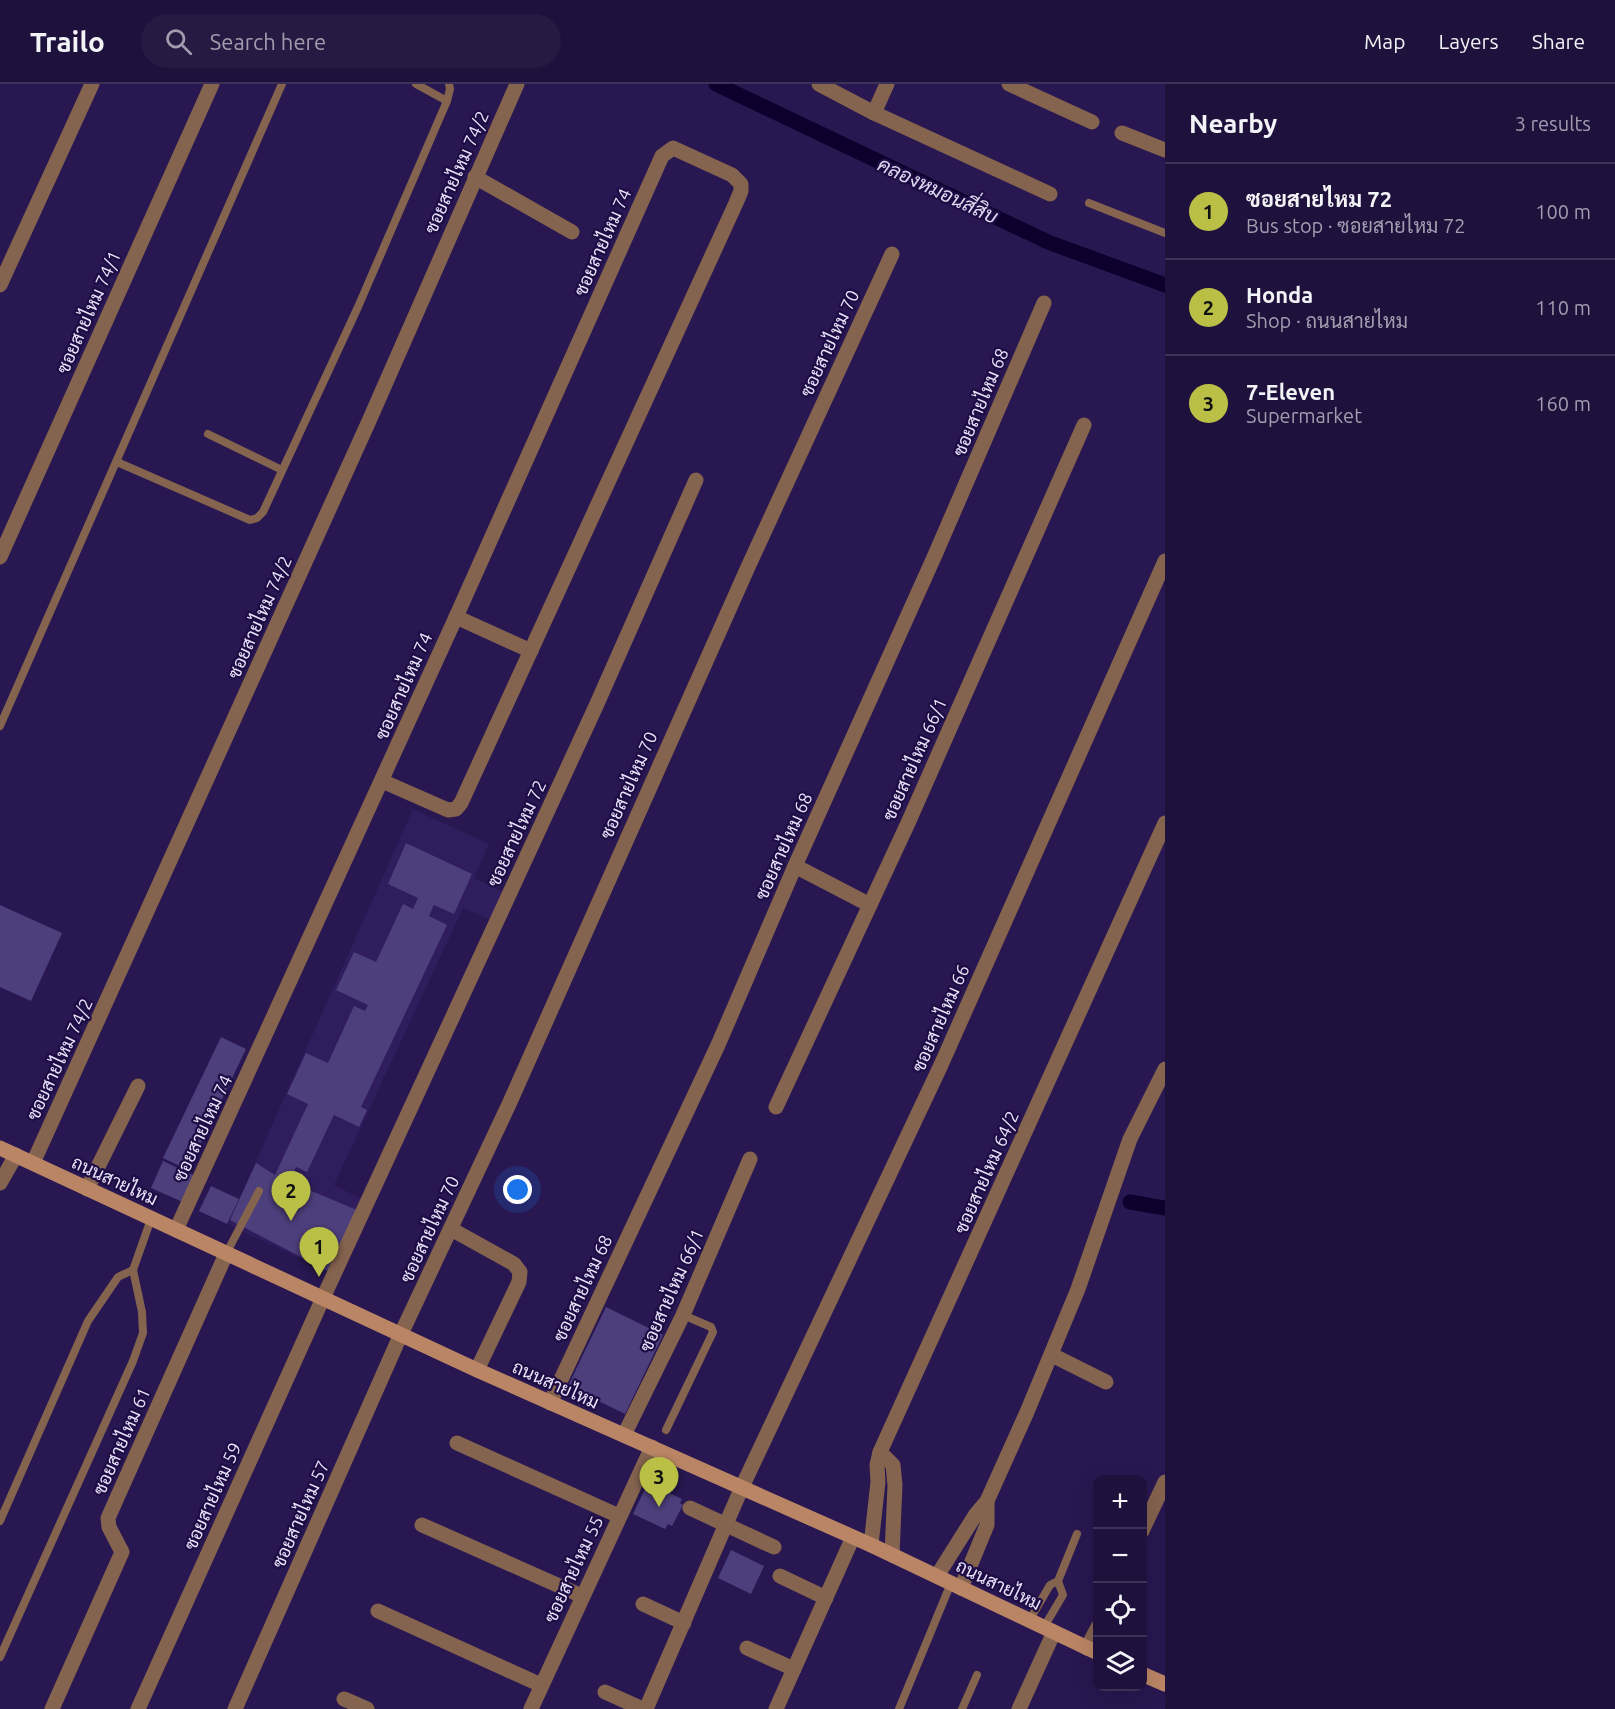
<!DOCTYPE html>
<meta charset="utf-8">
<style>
body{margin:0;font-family:Ubuntu,Sarabun,sans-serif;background:#261a43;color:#f1f3f6}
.controls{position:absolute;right:18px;bottom:18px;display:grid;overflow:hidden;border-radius:12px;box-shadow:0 6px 24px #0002}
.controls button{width:54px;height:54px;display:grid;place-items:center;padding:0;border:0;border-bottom:2px solid #3c3156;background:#1e113c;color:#f1f3f6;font:30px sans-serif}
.you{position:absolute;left:518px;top:1106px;width:21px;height:21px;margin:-15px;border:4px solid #fff;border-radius:50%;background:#1a73e8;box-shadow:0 0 0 9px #1a73e833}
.badge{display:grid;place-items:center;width:39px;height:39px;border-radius:50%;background:#bac045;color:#111;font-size:20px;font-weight:700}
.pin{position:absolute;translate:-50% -50px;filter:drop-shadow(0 2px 3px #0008)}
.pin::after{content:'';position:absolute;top:32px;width:21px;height:18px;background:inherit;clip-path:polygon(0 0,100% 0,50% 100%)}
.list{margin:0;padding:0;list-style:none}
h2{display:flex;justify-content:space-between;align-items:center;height:78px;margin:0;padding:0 24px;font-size:26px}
h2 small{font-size:20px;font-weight:400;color:#a19daf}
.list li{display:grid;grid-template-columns:39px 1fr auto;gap:18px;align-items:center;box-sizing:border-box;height:96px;padding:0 24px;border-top:2px solid #3c3156}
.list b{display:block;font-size:22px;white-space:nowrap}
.list p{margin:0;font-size:20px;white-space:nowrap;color:#a19daf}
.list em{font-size:20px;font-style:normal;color:#a19daf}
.icon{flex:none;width:33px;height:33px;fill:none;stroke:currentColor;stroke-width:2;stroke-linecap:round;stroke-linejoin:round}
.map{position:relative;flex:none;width:1165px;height:1625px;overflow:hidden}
header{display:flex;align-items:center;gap:36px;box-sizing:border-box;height:84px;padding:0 30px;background:#1e113c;border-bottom:2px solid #3c3156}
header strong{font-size:28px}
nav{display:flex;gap:33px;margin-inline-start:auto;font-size:21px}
.search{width:420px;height:54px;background:#261a43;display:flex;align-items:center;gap:15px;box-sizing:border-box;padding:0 21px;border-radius:33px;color:#a19daf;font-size:22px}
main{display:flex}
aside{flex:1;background:#1e113c}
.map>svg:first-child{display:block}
</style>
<header>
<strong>Trailo</strong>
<div class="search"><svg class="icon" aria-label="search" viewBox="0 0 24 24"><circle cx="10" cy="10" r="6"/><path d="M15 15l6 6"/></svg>Search here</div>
<nav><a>Map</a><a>Layers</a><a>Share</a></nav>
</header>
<main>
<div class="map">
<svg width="1165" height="1625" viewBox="0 0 1165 1625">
<rect width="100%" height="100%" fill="#281750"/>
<path fill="#301d5e" d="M413,725L489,760L474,794L503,808L491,836L463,824L334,1101L362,1115L330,1189L228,1140Z"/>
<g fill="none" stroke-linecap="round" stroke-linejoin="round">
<g stroke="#0e002d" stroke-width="15">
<path d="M716,0L1048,158L1165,201"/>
<path d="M1130,1118L1165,1124"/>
</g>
</g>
<g fill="#4d3f7c">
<path d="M406,759L472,790L454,830L434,821L429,832L447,841L361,1023L367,1026L359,1043L334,1031L307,1088L296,1083L290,1098L357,1126L328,1187L230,1136L256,1079L275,1091L308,1020L287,1010L306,969L328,979L354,922L365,927L368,921L336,906L354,868L376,878L403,820L413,825L418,814L388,800Z"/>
<path d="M0,821L62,849L31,917L0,903Z"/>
<path d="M221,953L246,965L188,1086L163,1074Z"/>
<path d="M163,1077L197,1093L185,1119L151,1104Z"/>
<path d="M211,1102L239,1115L227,1140L199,1127Z"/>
<path d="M606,1223L663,1251L625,1330L568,1302Z"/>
<path d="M648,1399L682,1415L680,1419L683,1421L672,1442L668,1440L665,1445L633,1430Z"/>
<path d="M731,1466L764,1482L751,1510L718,1494Z"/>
</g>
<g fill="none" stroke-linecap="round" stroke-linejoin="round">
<g stroke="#84634f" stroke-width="8">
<path d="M416,0L447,17"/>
<path d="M1089,119L1165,149"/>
<path d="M208,350L282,386"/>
<path d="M117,378L250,436L257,434L263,428L358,223L447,17L450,5L449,0"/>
<path d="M0,642L282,0"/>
<path d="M226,1170L259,1107"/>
<path d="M666,1346L713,1248L711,1243L683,1231"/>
<path d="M0,1437L88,1237L118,1193L133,1186L151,1135"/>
<path d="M1029,1537L1050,1501L1058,1497L1077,1450"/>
<path d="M1044,1543L1063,1511L1058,1497"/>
<path d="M0,1573L133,1277L143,1249L142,1228L133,1186"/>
<path d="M899,1625L951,1499"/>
<path d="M962,1625L977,1591"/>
</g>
<g stroke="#84634f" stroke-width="15">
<path d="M819,0L874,29L1050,110"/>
<path d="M1009,0L1092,38"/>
<path d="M874,29L887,0"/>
<path d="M1122,49L1165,66"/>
<path d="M475,93L572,148"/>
<path d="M0,201L92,0"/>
<path d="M0,473L212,0"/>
<path d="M456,533L531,567"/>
<path d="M795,782L870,821"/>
<path d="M776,1023L908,739L1084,341"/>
<path d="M33,1079L369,337L517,0"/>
<path d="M0,1099L16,1071"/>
<path d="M87,1105L138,1002"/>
<path d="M451,1145L514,1180L520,1188L519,1198L477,1286"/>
<path d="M176,1146L456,533L662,72L673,64L732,91L741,100V107L736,119L461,719L456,725L448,726L382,697"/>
<path d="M1052,1271L1106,1298"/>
<path d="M550,1319L718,961L795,782L935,471L1044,219"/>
<path d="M624,1351L683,1231L750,1075"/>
<path d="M457,1359L619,1432"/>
<path d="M880,1368L893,1381L895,1401L892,1471"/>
<path d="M690,1424L774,1463"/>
<path d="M422,1441L582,1512"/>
<path d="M1142,1447L1165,1398"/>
<path d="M871,1461L878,1398L877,1381L880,1368L1165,739"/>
<path d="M780,1492L826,1514"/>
<path d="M937,1492L976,1430L987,1417L1027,1328L1078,1205L1130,1055L1165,985"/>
<path d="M961,1504L987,1441V1417"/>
<path d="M643,1520L684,1539"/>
<path d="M378,1527L541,1601"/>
<path d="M747,1564L794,1585"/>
<path d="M1087,1564L1098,1543"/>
<path d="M605,1608L643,1625"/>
<path d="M344,1615L367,1625"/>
<path d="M52,1625L122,1468L109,1443L108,1434L226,1170"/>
<path d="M138,1625L323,1214L596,622L696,396"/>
<path d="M235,1625L401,1250L510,1018L748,483L892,170"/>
<path d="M531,1625L652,1363"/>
<path d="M646,1625L742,1403L941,981L1165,477"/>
<path d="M776,1625L853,1453"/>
<path d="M1019,1625L1054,1548"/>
</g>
<g stroke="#ba8565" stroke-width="15">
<path d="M0,1064L477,1286L871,1461L1098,1569"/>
<path d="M1142,1590L1165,1600"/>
</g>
</g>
<g text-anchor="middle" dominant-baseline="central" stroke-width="4.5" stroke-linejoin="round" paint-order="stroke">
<g font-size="18" fill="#e7e4fa" stroke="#1f0c45">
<text transform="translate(456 88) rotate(-66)">ซอยสายไหม 74/2</text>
<text transform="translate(602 158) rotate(-66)">ซอยสายไหม 74</text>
<text transform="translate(88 228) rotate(-66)">ซอยสายไหม 74/1</text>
<text transform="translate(829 259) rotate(-65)">ซอยสายไหม 70</text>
<text transform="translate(980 318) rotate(-67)">ซอยสายไหม 68</text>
<text transform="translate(259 533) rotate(-66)">ซอยสายไหม 74/2</text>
<text transform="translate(403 602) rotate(-66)">ซอยสายไหม 74</text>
<text transform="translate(914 675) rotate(-66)">ซอยสายไหม 66/1</text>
<text transform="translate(628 701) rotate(-66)">ซอยสายไหม 70</text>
<text transform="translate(516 749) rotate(-65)">ซอยสายไหม 72</text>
<text transform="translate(783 762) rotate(-66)">ซอยสายไหม 68</text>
<text transform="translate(940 934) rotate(-66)">ซอยสายไหม 66</text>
<text transform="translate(59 975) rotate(-65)">ซอยสายไหม 74/2</text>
<text transform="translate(202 1044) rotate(-65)">ซอยสายไหม 74</text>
<text transform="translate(986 1088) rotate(-66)">ซอยสายไหม 64/2</text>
<text transform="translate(115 1096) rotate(25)">ถนนสายไหม</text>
<text transform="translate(429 1145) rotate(-65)">ซอยสายไหม 70</text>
<text transform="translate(582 1204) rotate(-65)">ซอยสายไหม 68</text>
<text transform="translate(671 1206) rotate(-66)">ซอยสายไหม 66/1</text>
<text transform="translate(556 1300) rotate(24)">ถนนสายไหม</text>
<text transform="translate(121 1357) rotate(-66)">ซอยสายไหม 61</text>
<text transform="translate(212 1412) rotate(-66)">ซอยสายไหม 59</text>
<text transform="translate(300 1430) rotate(-66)">ซอยสายไหม 57</text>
<text transform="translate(573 1485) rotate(-65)">ซอยสายไหม 55</text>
<text transform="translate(999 1500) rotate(26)">ถนนสายไหม</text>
</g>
<g font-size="20" font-style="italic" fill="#dddaf0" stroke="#1f0c45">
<text transform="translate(938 106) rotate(25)">คลองหมอนสี่สิบ</text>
</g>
</g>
</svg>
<div class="controls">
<button>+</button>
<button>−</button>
<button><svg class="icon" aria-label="locate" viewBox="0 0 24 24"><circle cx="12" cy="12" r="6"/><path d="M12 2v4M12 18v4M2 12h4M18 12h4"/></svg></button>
<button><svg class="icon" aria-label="layers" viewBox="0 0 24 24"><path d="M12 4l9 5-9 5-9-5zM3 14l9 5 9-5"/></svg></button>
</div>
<div class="you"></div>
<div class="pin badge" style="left:319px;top:1193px">1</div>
<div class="pin badge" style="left:291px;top:1137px">2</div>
<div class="pin badge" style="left:659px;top:1423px">3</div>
</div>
<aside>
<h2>Nearby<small>3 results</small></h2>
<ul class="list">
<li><span class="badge">1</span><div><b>ซอยสายไหม 72</b><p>Bus stop · ซอยสายไหม 72</p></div><em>100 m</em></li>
<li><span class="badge">2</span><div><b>Honda</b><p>Shop · ถนนสายไหม</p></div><em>110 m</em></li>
<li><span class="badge">3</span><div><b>7-Eleven</b><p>Supermarket</p></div><em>160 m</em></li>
</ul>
</aside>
</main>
